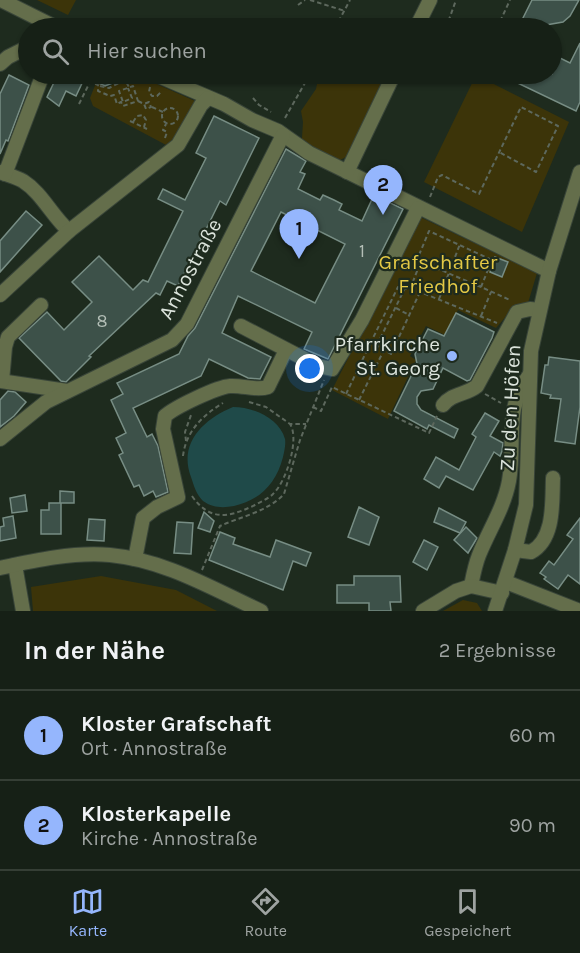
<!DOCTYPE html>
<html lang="de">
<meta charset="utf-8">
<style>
body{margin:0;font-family:Karla,sans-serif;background:#232d23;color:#f1f3f6}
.you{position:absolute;left:310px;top:369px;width:21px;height:21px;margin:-15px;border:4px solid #fff;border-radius:50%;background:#1a73e8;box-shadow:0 0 0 9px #1a73e833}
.badge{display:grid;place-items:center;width:39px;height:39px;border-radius:50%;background:#95b6fd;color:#111;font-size:20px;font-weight:700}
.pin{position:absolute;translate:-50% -50px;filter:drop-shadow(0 2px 3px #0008)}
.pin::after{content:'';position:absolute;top:32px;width:21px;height:18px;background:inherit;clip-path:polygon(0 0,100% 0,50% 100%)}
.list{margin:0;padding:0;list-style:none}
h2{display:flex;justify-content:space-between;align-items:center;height:78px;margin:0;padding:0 24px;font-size:26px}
h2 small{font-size:20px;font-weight:400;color:#9ea3a1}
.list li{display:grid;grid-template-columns:39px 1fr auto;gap:18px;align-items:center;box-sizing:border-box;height:90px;padding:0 24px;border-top:2px solid #353e35}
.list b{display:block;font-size:22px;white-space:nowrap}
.list p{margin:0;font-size:20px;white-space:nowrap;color:#9ea3a1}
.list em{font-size:20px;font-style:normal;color:#9ea3a1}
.icon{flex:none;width:33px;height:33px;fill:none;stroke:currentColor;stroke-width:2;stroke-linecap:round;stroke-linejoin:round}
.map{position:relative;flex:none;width:580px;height:611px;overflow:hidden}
.search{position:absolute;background:#162016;box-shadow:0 2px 4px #0004;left:18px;right:18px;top:18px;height:66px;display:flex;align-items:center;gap:15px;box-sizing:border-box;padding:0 21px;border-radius:33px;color:#9ea3a1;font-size:22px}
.sheet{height:258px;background:#162016}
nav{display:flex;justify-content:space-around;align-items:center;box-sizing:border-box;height:84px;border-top:2px solid #353e35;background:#162016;font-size:16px;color:#9ea3a1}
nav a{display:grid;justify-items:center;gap:3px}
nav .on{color:#95b6fd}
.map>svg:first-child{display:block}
</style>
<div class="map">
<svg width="580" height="611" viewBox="0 0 580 611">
<rect width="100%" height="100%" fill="#1e2b1e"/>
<g fill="#3c3409">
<path d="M37,0H76L68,15Z"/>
<path d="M134,74L195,101L183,129L168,146L93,106L90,98L96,83L108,87Z"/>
<path d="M322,74H346C360,85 373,85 387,74L348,156L338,161L299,142L302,138L303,122L301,111L316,89L318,79Z"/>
<path d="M476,75L569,122L522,232L424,182Z"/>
<path d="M420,217L537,273L528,303L515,306L496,328L458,310L445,335L426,326L410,356L416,360L388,419L332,390Z"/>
<path d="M101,576L176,590L217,611H33L31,587Z"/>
<path d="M463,600L477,603L482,611H443Z"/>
</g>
<path fill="#1f4a49" d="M233,407C253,407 279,418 285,439C286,444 284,453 283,457C276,484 260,500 234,506C223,508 213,508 203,501C196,494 194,486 191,477C178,443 204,419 233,407Z"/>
<g fill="#3d5149" stroke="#778d84" stroke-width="1.5" fill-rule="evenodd">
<path d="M532,0H579L570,16L563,22L546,25L544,28H518Z"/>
<path d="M580,43V102L576,111L499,74H552V54L570,63Z"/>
<path d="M58,74H118L113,83L105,86L85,77L76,96L66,91L59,106L47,97Z"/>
<path d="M9,75L29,85L8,141L6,140L0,154V94Z"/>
<path d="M214,116L259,138L226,205L220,201L178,286L167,281L160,295L156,293L89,356L91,357L66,382L61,381L19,338L47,312L64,330L92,302L72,282L99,256L133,290L143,280L148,282L183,211L158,199L163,189L185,200L206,158L196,153Z"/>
<path d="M286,149L306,161L300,172L305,174L298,189L320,200L323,195L334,200L342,204L339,210L362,221L373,197L377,199L378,197L403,209L328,359L304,349L312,332L238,296L222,333L271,357L260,379L248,378L209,359L201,376L133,408L147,437L152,434L158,446L168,492L156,497L153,491L144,496L139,485L134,487L119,455L123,453L116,438L126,433L111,400L123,394L117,383L179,354L188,336L195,328ZM281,212L345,244L315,303L251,271Z"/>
<path d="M26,211L42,225L0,272V241Z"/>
<path d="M495,257L508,262L502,277L490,272Z"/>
<path d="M456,313L494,332L492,338L470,380L467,381L443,368L433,389L421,391L417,397V404L421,410L458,429L454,438L429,425L427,429L394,411L417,364L415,354L428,329L444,336Z"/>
<path d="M549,357L580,361V407L575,444L555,441L561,399L550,398L551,395L541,393L545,365H548Z"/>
<path d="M8,391L15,392L26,402L14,416L0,427V400Z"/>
<path d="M485,413L499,421L490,436L503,443L502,451L500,456L494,452L473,490L446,476L439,488L424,479L436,457L459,470L476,437L472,434Z"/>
<path d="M60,491L74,492V503H61V534H41V510H49V503H60Z"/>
<path d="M25,495L27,511L12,513L10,498Z"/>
<path d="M359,507L379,517L369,545L348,537Z"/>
<path d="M439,508L466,522L460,533L434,522Z"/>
<path d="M204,512L214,521L210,532L198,528Z"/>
<path d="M13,516L16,538L0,541V527L4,526L3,518Z"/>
<path d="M580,518V584L568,575L558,589L544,579L546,577L540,573L549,561L554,565L573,539L567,535Z"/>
<path d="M89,519L105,520L104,541L87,540Z"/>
<path d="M177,522L193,523L191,554L174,553Z"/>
<path d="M466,527L477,538L468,553L454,540Z"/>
<path d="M220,532L235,538L233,544L270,557L276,540L311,553L306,566L293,561L283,590L209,560Z"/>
<path d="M424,540L438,547L427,570L413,562Z"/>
<path d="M354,576H400L401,602H390L391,611H369V603H337V585H354Z"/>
</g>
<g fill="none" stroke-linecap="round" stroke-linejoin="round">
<defs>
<g id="minor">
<path d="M1,0L57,28"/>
<path d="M416,28L430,0"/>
<path d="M0,64L8,57L28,47"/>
<path d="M154,74L224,104L252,120L278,131L309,153L549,271"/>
<path d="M0,172C7,175 16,177 23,181C42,193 52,216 69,231"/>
<path d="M347,172L394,74"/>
<path d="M5,174L43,74"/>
<path d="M0,295L69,231L178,145L201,105L208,98"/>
<path d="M241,326L318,366L332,369L362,320L418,208"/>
<path d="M0,381L67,391"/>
<path d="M2,381L5,347L8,337L41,305"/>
<path d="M443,405C452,393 466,395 477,386L517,312L530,309L539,310"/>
<path d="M0,439L46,402L172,340L187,324L283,135"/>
<path d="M515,550L531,552C555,539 552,502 553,478"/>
<path d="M135,559L143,518L157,507L178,497L163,429L165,416C175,407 217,387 230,386C243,385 256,391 268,387L286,350"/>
<path d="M15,565L23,611"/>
<path d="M0,568C36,560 73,552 110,555C165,560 213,589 261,611"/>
<path d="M506,582L580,611"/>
<path d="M471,586C473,576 475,565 479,555C489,530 504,508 509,481C516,442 503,409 530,374"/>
<path d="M423,611L456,591L471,586L502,593"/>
<path d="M495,611L515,550L526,505L531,351L549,271L580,172"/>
</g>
</defs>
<use href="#minor" stroke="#394539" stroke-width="16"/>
<g stroke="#5d685d" stroke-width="2" stroke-dasharray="4.5 3" stroke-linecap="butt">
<path d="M310,0L345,11"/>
<path d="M298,5L305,0"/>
<path d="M335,28L350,0"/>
<path d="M446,28L456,0"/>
<path d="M497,28L510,0"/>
<path d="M100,86L109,88L125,80L129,87"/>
<path d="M150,87L149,92L152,96H157L161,92"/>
<path d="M253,98L259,105L271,112"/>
<path d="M138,101L144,104L146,109L151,107L149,102L144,104"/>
<path d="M79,104L90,82L98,85V91L110,96L114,95L117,104L121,102L123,106L138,101L133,86L119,91L123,102L132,98L128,88"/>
<path d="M152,107L163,112"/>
<circle cx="170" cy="116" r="8"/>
<path d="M285,118L310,74"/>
<path d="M130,121L147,129"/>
<path d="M133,122L137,116L143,115L146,120L144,127"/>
<path d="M165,138L167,132L163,130L166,124"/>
<path d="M430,197L438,177L442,175L479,194L521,107L558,126L536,172L499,152"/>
<path d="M481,287L417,260L429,231L492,260L481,287L510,300"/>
<path d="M410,289L421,261"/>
<path d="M420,292L391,354L371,342L398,287L420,292L497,323"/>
<path d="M439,299L460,244"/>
<path d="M396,308L409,315"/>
<path d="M481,316L491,292"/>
<path d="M377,345L405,288"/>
<path d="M346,394L371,342"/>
<path d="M485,394L501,403"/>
<path d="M359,400L384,350"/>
<path d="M249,402L266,407L290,424H306"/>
<path d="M313,407L321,411L332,387L429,433L437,416"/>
<path d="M186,441L185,432L191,415"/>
<path d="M183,456C186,431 203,415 223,403"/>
<path d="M192,496C210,522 229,517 253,506C260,502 268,499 273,494C286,482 300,439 290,424"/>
<path d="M202,570L220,526C240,517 269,511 284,494L300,440L324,380"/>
</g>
<use href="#minor" stroke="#646e4b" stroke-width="14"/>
</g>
<circle fill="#95b6fd" stroke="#1e2b1e" stroke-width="2" cx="452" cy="356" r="6"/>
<g text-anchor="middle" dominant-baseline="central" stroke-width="4.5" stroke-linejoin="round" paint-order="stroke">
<g font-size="18" fill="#b4bfb7">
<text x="362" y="251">1</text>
<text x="102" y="321">8</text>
</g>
<g font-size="21" fill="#e4c945" stroke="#1e2b1e">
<text x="438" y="262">Grafschafter<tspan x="438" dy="24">Friedhof</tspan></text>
</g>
<g font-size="21" fill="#dce4dc" stroke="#1e2b1e">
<text transform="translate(190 269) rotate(-62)">Annostraße</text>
<text transform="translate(510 408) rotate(-87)">Zu den Höfen</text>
</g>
<g font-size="21" fill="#dce4dc" stroke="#1e2b1e" text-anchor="end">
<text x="440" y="344">Pfarrkirche<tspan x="440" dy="24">St. Georg</tspan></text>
</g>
</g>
</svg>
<div class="you"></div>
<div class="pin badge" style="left:299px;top:259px">1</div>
<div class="pin badge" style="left:383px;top:215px">2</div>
<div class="search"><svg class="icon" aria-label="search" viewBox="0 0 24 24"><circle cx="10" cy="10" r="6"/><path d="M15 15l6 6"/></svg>Hier suchen</div>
</div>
<section class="sheet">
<h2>In der Nähe<small>2 Ergebnisse</small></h2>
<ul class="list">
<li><span class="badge">1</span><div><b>Kloster Grafschaft</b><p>Ort · Annostraße</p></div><em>60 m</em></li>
<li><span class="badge">2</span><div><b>Klosterkapelle</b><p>Kirche · Annostraße</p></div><em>90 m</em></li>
</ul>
</section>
<nav>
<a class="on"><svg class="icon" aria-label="map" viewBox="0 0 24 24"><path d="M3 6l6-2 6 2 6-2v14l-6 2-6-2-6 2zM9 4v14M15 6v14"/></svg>Karte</a>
<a><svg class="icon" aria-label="directions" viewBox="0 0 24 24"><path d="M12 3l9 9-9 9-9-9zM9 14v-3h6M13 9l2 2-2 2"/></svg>Route</a>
<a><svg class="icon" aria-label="saved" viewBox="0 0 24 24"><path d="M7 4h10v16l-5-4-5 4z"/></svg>Gespeichert</a>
</nav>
